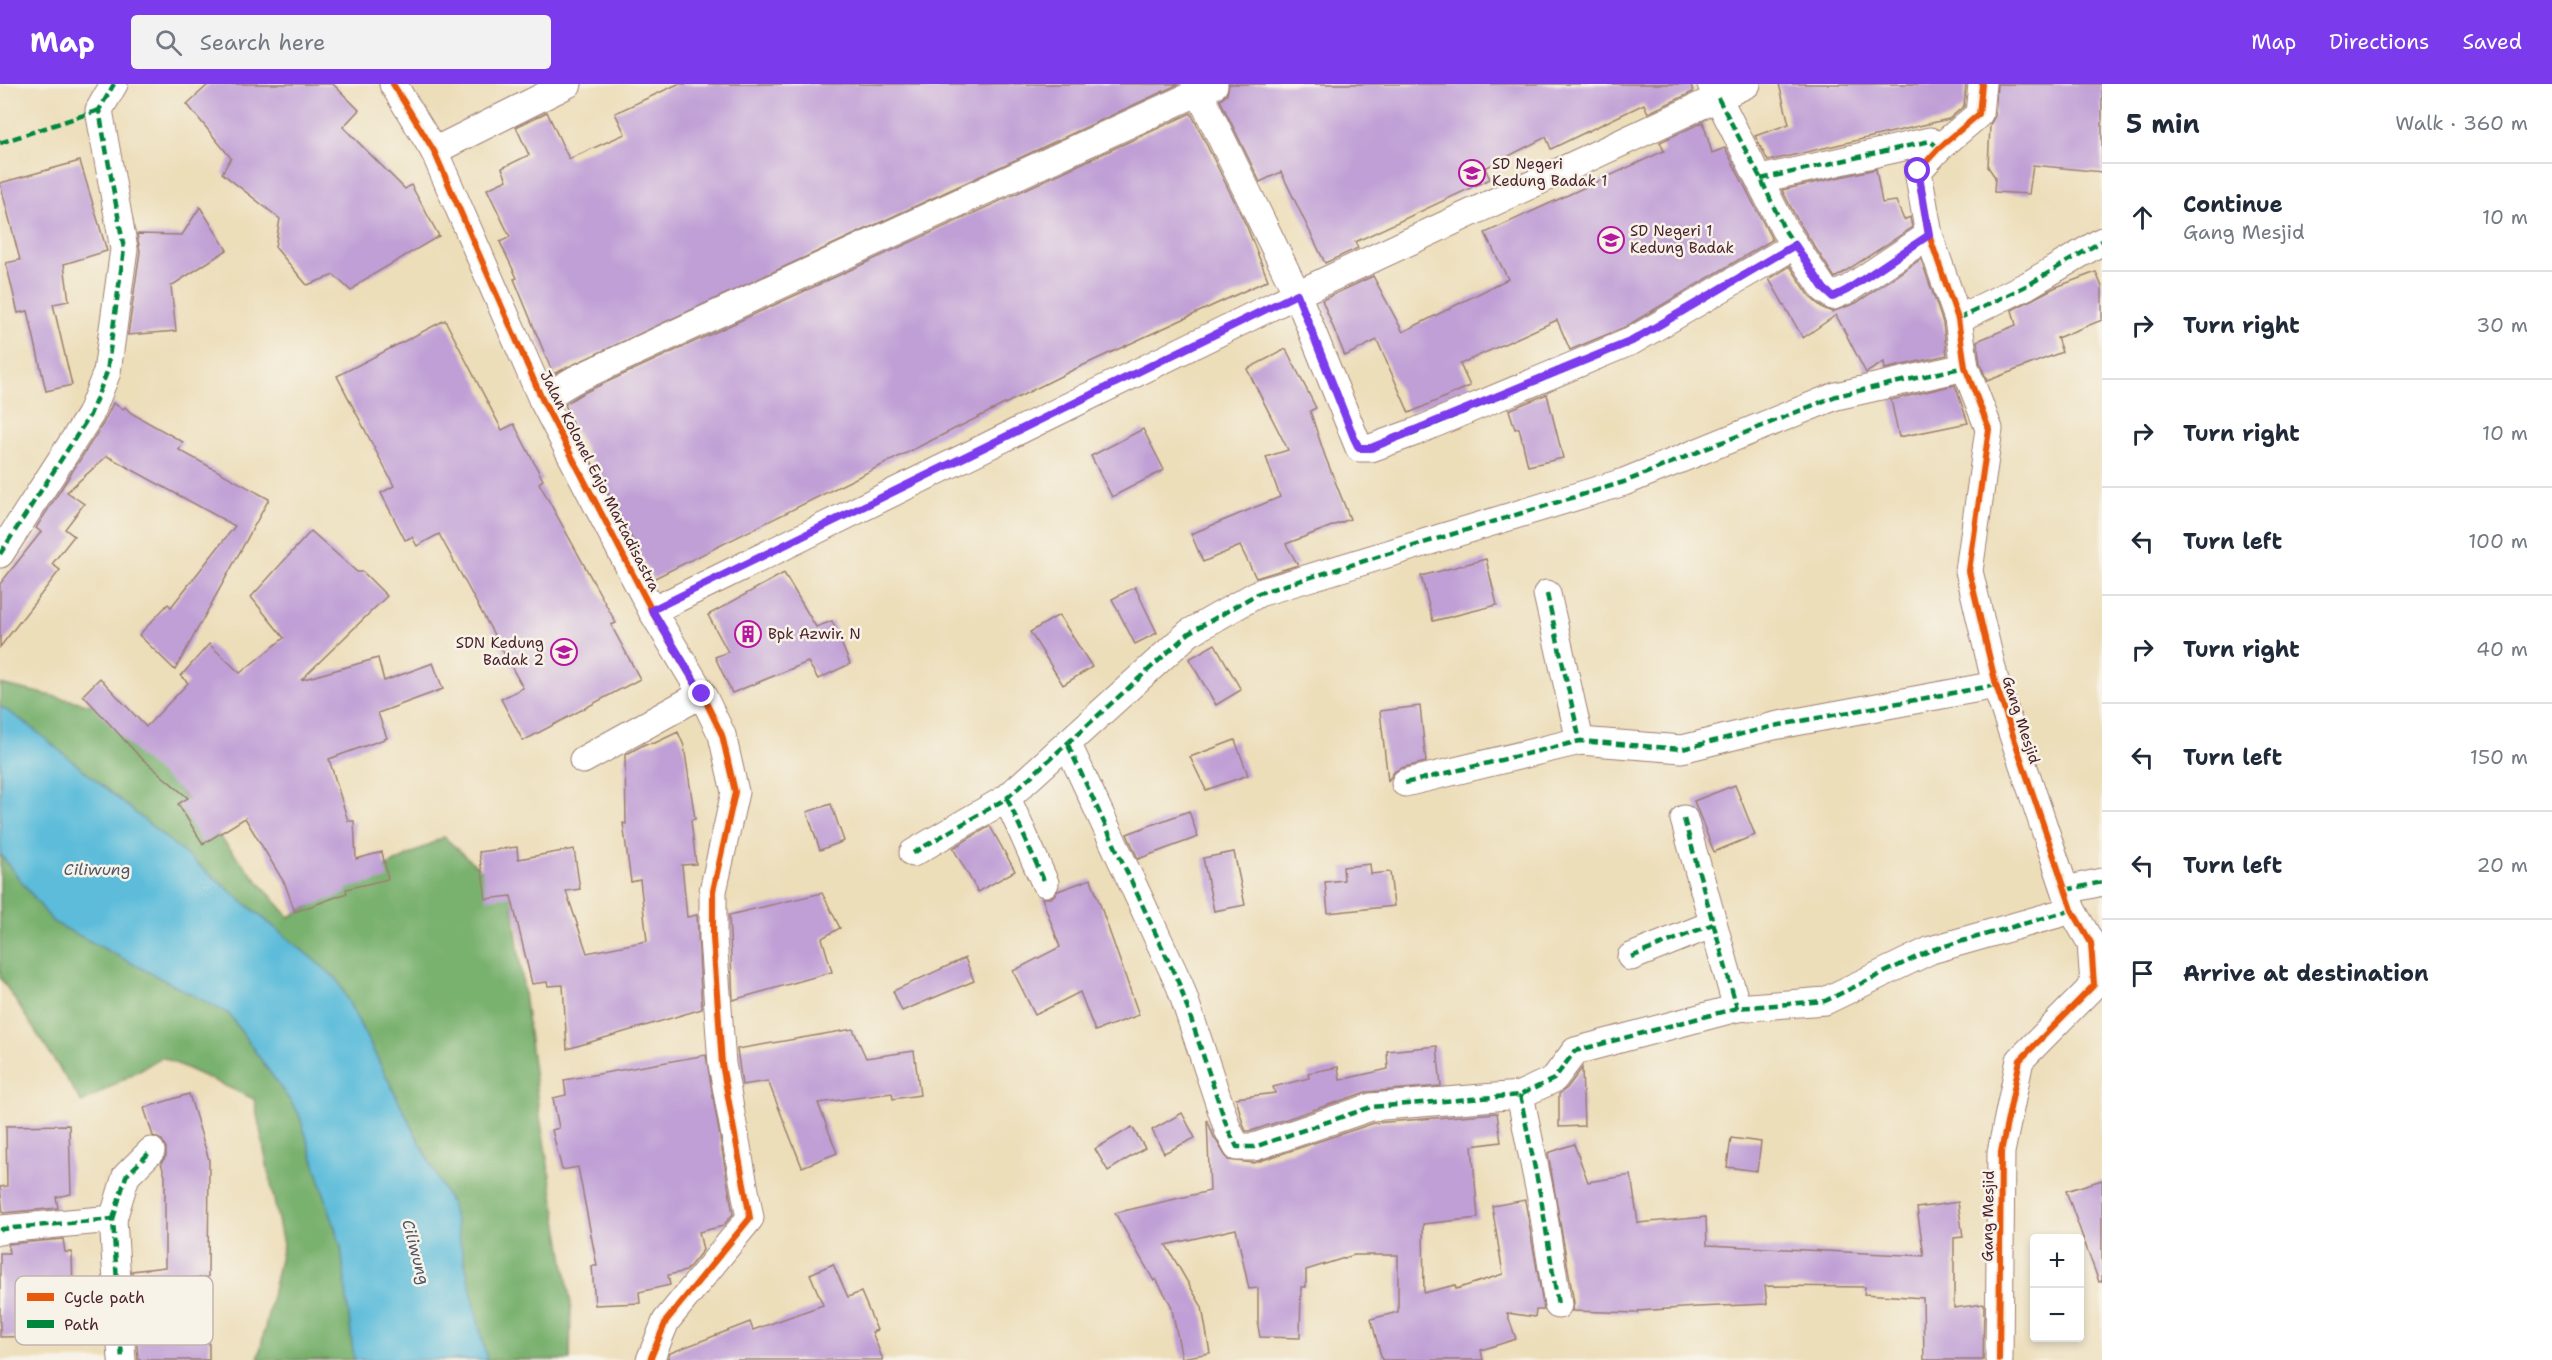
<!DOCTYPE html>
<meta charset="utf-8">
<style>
body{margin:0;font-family:"Shantell Sans",sans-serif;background:#f2f2f3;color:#1f2937}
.controls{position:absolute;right:18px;bottom:18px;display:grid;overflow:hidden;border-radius:6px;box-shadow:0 3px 9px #0003}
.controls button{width:54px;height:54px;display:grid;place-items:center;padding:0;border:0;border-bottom:2px solid #e0e1e3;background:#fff;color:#1f2937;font:30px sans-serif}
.stop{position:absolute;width:18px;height:18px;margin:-14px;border:4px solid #7c3aed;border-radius:50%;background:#fff}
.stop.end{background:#7c3aed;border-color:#fff;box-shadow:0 2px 6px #0008}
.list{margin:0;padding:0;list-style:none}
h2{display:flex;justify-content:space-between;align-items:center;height:78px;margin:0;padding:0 24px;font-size:26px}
h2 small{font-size:20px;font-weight:400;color:#747a83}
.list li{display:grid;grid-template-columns:39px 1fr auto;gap:18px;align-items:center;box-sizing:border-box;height:108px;padding:0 24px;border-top:2px solid #e0e1e3}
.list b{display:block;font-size:22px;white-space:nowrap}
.list p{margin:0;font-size:20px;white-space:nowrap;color:#747a83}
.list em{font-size:20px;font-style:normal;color:#747a83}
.icon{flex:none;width:33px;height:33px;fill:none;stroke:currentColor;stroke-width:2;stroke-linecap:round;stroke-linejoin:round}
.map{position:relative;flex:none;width:2102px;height:1276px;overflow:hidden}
header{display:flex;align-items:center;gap:36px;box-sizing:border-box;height:84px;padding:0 30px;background:#7c3aed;color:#fff}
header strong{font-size:28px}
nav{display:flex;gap:33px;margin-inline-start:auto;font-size:21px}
.search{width:420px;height:54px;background:#f2f2f3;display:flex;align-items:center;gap:15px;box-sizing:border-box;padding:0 21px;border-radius:6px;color:#747a83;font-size:22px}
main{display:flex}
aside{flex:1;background:#fff}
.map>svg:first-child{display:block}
</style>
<header>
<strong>Map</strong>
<div class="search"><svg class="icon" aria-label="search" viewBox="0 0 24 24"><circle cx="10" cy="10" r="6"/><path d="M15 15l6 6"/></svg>Search here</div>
<nav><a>Map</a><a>Directions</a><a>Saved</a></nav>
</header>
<main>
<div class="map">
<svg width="2102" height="1276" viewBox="0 0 2102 1276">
<rect width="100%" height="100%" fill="#f7f3e8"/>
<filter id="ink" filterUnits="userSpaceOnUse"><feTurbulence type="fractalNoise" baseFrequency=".0167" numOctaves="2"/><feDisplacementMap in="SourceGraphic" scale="12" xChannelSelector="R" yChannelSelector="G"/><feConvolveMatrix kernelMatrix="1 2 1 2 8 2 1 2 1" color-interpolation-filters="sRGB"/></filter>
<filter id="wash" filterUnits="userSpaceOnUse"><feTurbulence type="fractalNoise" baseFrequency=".008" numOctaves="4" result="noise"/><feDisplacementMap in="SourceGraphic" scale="24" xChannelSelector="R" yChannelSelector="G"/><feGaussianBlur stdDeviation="1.35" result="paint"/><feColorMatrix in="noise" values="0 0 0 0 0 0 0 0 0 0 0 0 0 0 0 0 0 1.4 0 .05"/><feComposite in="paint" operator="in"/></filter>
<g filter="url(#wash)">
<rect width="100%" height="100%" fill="#eddeba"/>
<path fill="#79b16e" stroke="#62684c" stroke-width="1.5" d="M0,600L109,625L289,833L444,753L512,814L538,1020L571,1220L570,1276H258L283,1161L254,1015L162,973L82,1019L0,893Z"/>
<path fill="#5bbcda" stroke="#526e82" stroke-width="1.5" d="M0,622L30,642L337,895L452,1122L487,1276H354L341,1163L299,1030L229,930L53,838L0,770Z"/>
<g id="blocks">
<g fill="#c09fd6">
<path d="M209,0H333L359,26L343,43L405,105L411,101L439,152L362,197L351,207L334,191L307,201L275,163L280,135L222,89L231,74L187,20Z"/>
<path d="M678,0H1179L553,290L514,195L517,194L500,158L510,153L487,105L507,96L502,84L529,71L516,43L547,28L569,75L625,50L615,29Z"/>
<path d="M1229,0H1691L1693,8L1648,29L1644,20L1551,65L1546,53L1485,84L1490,95L1355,158L1358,164L1325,179L1281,88L1260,98L1220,16L1227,10Z"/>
<path d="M1779,0H1966L1964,22L1949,35L1768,77L1755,52L1789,40Z"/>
<path d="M1997,0H2102V88L2033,81L2029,110L1994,108L1995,93L1988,83L1990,41L1995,32Z"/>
<path d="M1191,29L1247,143L1268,196L1073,286L653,495L573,342L565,320L581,310Z"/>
<path d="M1703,38L1712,69L1725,64L1772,156L1625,243L1570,266L1557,236L1460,280L1470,302L1409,329L1377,256L1345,272L1322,216L1373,192L1403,248L1508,195L1485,149L1664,67L1660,58Z"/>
<path d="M80,77L107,167L64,180L69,217L53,220L72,301L46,307L28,227L18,229L6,179L20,176L0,99Z"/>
<path d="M1876,85L1882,119L1896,117L1904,136L1910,133L1912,144L1835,194L1798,137L1782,106Z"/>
<path d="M200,123L227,166L171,202L176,247L128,251L140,167L137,150L182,151Z"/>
<path d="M1921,175L1943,239L1947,271L1885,285L1884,278L1866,289L1836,231L1803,254L1769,195L1790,182L1811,214L1823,224L1832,228L1856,219Z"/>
<path d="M2096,188L2102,203V236L2057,254L2062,268L1987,297L1980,279L1977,257L2016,241L2012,226L2056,203Z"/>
<path d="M445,236L502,346L514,340L543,396L539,399L616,539L611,541L640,595L523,657L501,615L523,604L439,450L417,462L412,453L405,456L381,409L394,402L337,292Z"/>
<path d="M1286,265L1316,324L1310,327L1325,372L1350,435L1286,460L1298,481L1256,494L1240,462L1203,478L1191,450L1280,413L1266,373L1288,366L1247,285Z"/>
<path d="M1955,301L1968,339L1899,353L1891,316Z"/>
<path d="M1547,310L1563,374L1528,382L1519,344L1515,345L1509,326Z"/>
<path d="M113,319L123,325L125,323L131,329L183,358L179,366L269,415L175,586L139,551L168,520L171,523L235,442L107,372L67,408L84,420L65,445L74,452L52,480L60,486L0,563V500L41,448L36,444L103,340Z"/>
<path d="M1143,345L1164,386L1112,413L1091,372Z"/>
<path d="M311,447L357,488H363L387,512L301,596L378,574L384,597L433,579L443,605L378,629L387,654L329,675L348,737H354L356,775L382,768L388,795L346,805L347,809L295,828L285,800L245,734L203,760L178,720L188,714L139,672L83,611L100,594L146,643L188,599L181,592L209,560L240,589L284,554L251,513Z"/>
<path d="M1486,475L1497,521L1433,537L1421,492Z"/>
<path d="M784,489L816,543L832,537L850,580L818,595L808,578L732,609L715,573L728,568L708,531Z"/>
<path d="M1135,503L1157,549L1135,560L1112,515Z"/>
<path d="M1059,531L1092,583L1063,601L1030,548Z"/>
<path d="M1215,560L1241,606L1216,621L1189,575Z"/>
<path d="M1420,622L1426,678L1401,684L1394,688L1388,697L1380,627Z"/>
<path d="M678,648L684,662L695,735L691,736L696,780L682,781L687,833L697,831L702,925L567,965L563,901L548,902L547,898L532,900L511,812L486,815L479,768L517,763L518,775L574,765L580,805L566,807L587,869L647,857L640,796L631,798L623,739L626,740L625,671L645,660L655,659Z"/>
<path d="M1235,656L1248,691L1206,706L1190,673Z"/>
<path d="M1735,701L1755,751L1714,768L1694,717Z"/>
<path d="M831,720L844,757L820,766L807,728Z"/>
<path d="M1189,727L1198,753L1138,775L1127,750Z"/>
<path d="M990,742L1015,787L978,808L953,764Z"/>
<path d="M1234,768L1245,821L1214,827L1203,774Z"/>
<path d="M1370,780L1371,790L1390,788L1394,822L1328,829L1325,798L1344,796L1343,783Z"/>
<path d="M1091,795L1139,931L1095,947L1080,908L1035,931L1013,887L1060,863L1042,814H1051L1058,807Z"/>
<path d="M822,809L840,844L822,854L832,888L733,916L729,831Z"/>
<path d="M965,874L974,897L902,927L893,907Z"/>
<path d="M853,945L866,974L914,967L920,1011L893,1015L892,1009L818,1019L837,1069L802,1083L768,997L742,1001L737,965Z"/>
<path d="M1437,962L1441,1002L1366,1008L1251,1047H1246L1243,1040L1236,1014L1275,1009L1273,1003L1309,994L1308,989L1338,983L1340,996L1388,985L1387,967Z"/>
<path d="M706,971L733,1130L723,1142L699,1148L703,1166L686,1187L668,1191L670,1201L639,1208L640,1219L595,1221L592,1182H597L578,1083L562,1086L552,1046L559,1044L553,1014L566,1011L564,996Z"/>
<path d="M1582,984L1584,1042L1559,1043V1010L1567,1004Z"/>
<path d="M189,1010L209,1076L208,1193L190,1195L187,1250H209V1276H138L132,1187L165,1183V1092L161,1079L166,1072V1064L162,1056L153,1052L144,1024Z"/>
<path d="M1182,1029L1195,1054L1164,1069L1152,1046Z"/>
<path d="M1497,1029L1501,1058L1472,1062L1478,1134L1423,1140L1424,1209L1455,1201L1456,1205L1503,1190L1492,1122L1525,1116L1544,1226H1536L1535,1233L1507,1229L1516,1255L1481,1266L1483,1276H1382L1371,1235L1398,1228V1171H1354L1306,1186V1203H1301L1300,1254L1260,1253L1258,1242V1204L1249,1205L1236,1145L1166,1161L1202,1223L1210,1269L1182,1274L1171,1221L1156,1195L1154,1197L1115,1129L1210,1107L1207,1036L1214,1053L1228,1076L1254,1079L1374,1039Z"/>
<path d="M69,1041L71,1110L56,1113L58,1124L3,1129L0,1103L7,1102L6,1042Z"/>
<path d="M1132,1043L1145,1064L1108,1087L1095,1065Z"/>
<path d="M1731,1054L1761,1058L1757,1087L1727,1083Z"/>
<path d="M1574,1060L1588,1098L1631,1091L1638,1139L1706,1133L1707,1161L1924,1172L1917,1124L1958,1118L1963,1153L1954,1154V1224L1984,1220L1983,1276H1924L1923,1214L1864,1210L1865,1203L1765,1202L1767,1220L1697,1223L1638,1227V1229L1572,1227L1574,1219L1548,1069Z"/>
<path d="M2102,1096V1197L2099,1198L2066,1107Z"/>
<path d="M63,1155L65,1168H72L73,1209L50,1210L51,1252L0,1253V1169H9L8,1160Z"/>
<path d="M833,1180L848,1213L861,1208L877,1246L872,1248L883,1276H667L670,1269L750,1238L753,1246L823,1221L810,1190Z"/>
</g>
</g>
</g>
<g filter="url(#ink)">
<use href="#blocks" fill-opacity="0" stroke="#9c7e72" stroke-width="1.5"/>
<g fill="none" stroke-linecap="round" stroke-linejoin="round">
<defs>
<g id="minor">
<path d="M393,0L434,67L542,315L652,527L702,610L722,651L735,708L713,807V854L722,980L750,1134L666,1237L650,1276"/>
<path d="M1195,0L1297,210L1359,364H1371L1415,348L1632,257L1795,161"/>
<path d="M1711,0L1784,145L1824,205L1833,212L1847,206L1929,151"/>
<path d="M1982,0L1979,30L1939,64L1918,87L1929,151L1958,235L1965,283L1989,345L1969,487L1996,601L2072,826L2091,859L2094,901L2020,976L2001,1068L1999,1276"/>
<path d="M434,67L568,0"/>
<path d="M1761,95L1930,57L1939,64"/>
<path d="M1958,235L2028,201L2102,157"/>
<path d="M542,315L574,296L1214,1"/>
<path d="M0,470L90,331L107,288L124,165L99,26L114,0"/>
<path d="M1547,510L1580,657"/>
<path d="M652,527L1297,210L1747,0"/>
<path d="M1068,661L1180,902L1228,1046L1237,1063H1254L1371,1023L1520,1011L1554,995L1575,967L1737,924L1825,917L1931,866L2072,826"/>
<path d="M583,676L702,610"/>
<path d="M1405,699L1580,657L1682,665L1774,642L1996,601"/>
<path d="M1007,714L1045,799"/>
<path d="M1684,735L1737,924"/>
<path d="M913,769L1007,714L1189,549L1259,509L1624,398L1836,312L1965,283"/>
<path d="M2066,806L2102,798"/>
<path d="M1631,873L1713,840"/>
<path d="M1520,1011L1541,1114L1558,1221"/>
<path d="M113,1135L126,1092L151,1067"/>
<path d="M0,1147L2,1145L113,1135L122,1276"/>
</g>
</defs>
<use href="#minor" stroke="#9c7e72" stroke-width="29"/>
<use href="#minor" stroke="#fff" stroke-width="27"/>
<g stroke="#00873e" stroke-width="4.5" stroke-dasharray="9 4.5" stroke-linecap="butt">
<path d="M1718,14L1761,95L1784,145L1824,205L1833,212L1847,206L1929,151"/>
<path d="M0,59L99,26"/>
<path d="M1761,95L1930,57L1939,64"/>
<path d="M1958,235L2028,201L2102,157"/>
<path d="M1359,364H1371L1415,348L1632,257L1795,161"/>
<path d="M0,470L90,331L107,288L124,165L99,26L114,0"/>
<path d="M1547,510L1580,657"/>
<path d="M1068,661L1180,902L1228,1046L1237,1063H1254L1371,1023L1520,1011L1554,995L1575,967L1737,924L1825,917L1931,866L2072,826"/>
<path d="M1405,699L1580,657L1682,665L1774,642L1996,601"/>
<path d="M1007,714L1045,799"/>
<path d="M1684,735L1737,924"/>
<path d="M913,769L1007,714L1189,549L1259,509L1624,398L1836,312L1965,283"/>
<path d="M2066,806L2102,798"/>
<path d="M1631,873L1713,840"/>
<path d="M1520,1011L1541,1114L1558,1221"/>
<path d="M113,1135L126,1092L151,1067"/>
<path d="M0,1147L2,1145L113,1135L122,1276"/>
</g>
<defs>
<g id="cycleway">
<path d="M393,0L434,67L542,315L652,527L702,610L722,651L735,708L713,807V854L722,980L750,1134L666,1237L650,1276"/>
<path d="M1982,0L1979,30L1939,64L1918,87L1929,151L1958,235L1965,283L1989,345L1969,487L1996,601L2072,826L2091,859L2094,901L2020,976L2001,1068L1999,1276"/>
</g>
</defs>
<use href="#cycleway" stroke="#f7f3e8" stroke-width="10"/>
<use href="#cycleway" stroke="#e8590c" stroke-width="6"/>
</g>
</g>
<g fill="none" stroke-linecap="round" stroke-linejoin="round" filter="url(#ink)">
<path stroke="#7c3aed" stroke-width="8" d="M702,610L652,526L1297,210L1354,354L1359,364H1371L1632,257L1795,161L1824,205L1833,213L1847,206L1929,151L1918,87"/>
</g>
<defs>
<symbol id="school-ring" viewBox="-11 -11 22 22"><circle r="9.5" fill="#f7f3e8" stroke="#b5179e" stroke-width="1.5"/><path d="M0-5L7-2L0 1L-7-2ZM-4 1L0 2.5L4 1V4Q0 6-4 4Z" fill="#b5179e"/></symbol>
<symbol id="building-ring" viewBox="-11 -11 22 22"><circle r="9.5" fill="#f7f3e8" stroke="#b5179e" stroke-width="1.5"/><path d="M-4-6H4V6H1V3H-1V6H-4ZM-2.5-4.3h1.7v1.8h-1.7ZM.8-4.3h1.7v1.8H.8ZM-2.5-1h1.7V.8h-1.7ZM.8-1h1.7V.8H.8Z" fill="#b5179e"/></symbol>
</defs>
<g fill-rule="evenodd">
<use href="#school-ring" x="1457" y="74" width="30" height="30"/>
<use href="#school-ring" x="1596" y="141" width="30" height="30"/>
<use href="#building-ring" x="733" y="535" width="30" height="30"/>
<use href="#school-ring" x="549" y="553" width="30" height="30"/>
</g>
<g text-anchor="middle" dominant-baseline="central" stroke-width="5" stroke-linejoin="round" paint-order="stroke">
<g font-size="15" fill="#4a1f2b" stroke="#f7f3e8" text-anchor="start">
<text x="1492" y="80">SD Negeri<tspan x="1492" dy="17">Kedung Badak 1</tspan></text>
<text x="1630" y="147">SD Negeri 1<tspan x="1630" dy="17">Kedung Badak</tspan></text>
<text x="768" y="550">Bpk Azwir. N</text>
<text x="544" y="559" text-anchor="end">SDN Kedung<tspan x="544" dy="17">Badak 2</tspan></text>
</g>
<g font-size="15" fill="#4a1f2b" stroke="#f7f3e8">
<text transform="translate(600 397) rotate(63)">Jalan Kolonel Enjo Martadisastra</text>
<text transform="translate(2021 636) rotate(72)">Gang Mesjid</text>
<text transform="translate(1988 1132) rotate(-89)">Gang Mesjid</text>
</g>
<g font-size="16" font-style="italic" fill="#505668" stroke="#f7f3e8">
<text x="97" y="785">Ciliwung</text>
<text transform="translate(416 1168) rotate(75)">Ciliwung</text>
</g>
</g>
<rect x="15" y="1192" width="198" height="69" rx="9" fill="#f7f3e8" stroke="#c3b3af" stroke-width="1.5"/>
<rect x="27" y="1209" width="27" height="8" fill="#e8590c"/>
<rect x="27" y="1236" width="27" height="8" fill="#00873e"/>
<g font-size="16" fill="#4a1f2b">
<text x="64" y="1219">Cycle path</text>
<text x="64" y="1246">Path</text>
</g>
</svg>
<div class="controls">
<button>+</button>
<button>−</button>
</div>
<div class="stop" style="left:1918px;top:87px"></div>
<div class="stop end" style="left:702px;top:610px"></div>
</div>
<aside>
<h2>5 min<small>Walk · 360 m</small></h2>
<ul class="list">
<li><svg class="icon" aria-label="ahead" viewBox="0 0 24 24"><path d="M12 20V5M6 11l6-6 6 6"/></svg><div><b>Continue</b><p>Gang Mesjid</p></div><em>10 m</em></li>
<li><svg class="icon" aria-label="right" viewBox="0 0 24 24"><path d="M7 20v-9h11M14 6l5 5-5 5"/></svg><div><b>Turn right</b></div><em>30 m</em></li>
<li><svg class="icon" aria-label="right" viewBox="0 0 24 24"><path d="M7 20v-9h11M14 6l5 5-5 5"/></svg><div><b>Turn right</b></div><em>10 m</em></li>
<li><svg class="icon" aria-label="left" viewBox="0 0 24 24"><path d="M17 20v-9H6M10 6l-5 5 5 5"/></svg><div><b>Turn left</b></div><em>100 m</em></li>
<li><svg class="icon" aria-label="right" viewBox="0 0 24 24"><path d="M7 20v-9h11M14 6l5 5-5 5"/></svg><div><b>Turn right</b></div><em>40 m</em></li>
<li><svg class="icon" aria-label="left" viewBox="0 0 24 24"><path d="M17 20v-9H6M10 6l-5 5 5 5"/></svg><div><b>Turn left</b></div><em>150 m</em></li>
<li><svg class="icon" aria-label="left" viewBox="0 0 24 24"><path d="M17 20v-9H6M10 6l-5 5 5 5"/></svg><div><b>Turn left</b></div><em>20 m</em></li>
<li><svg class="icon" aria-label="arrive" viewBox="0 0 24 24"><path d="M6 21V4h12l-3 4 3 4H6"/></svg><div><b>Arrive at destination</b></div></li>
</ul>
</aside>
</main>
